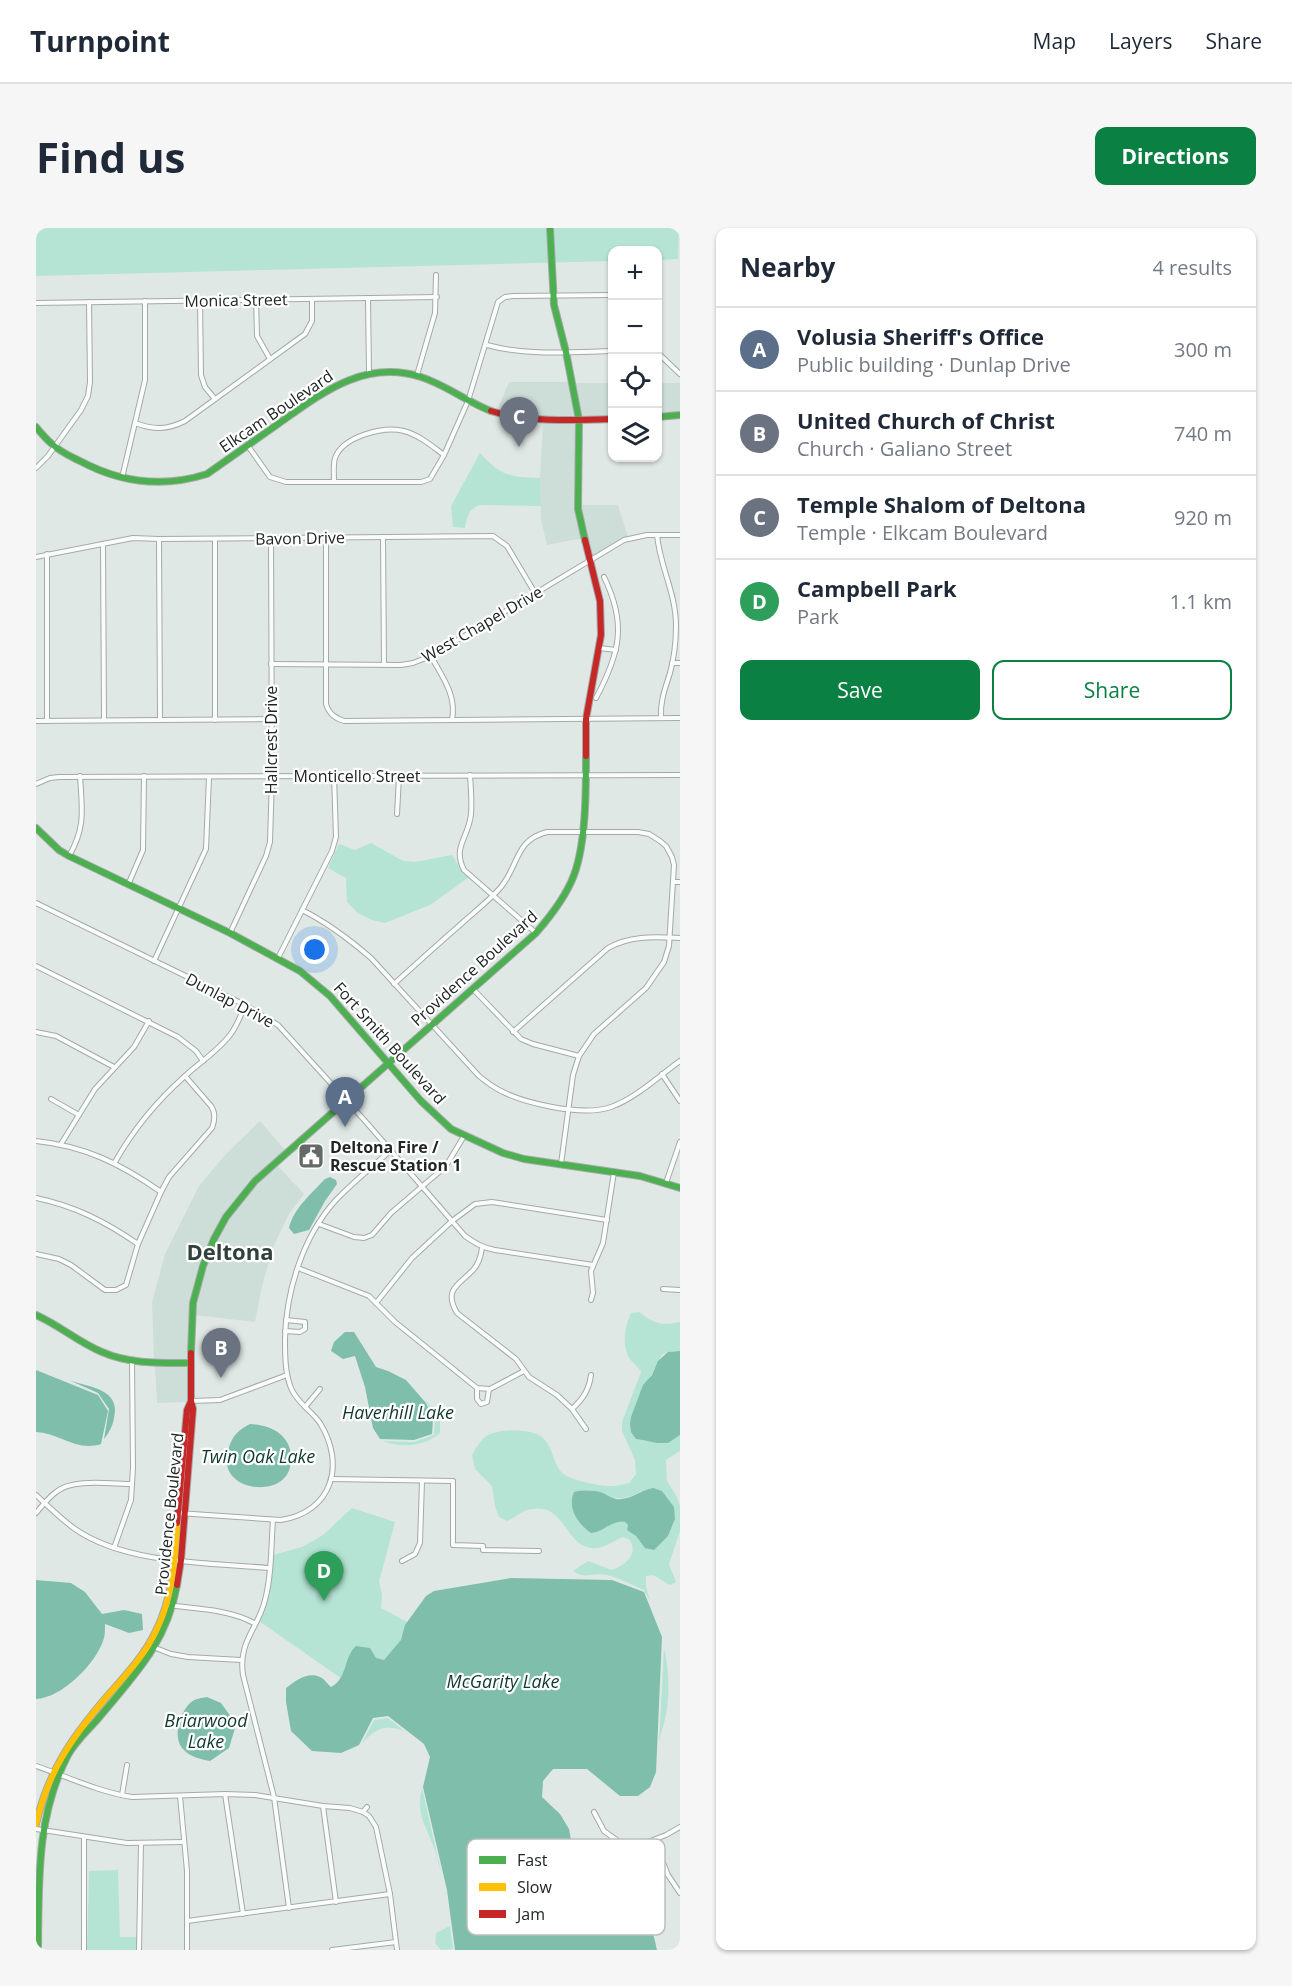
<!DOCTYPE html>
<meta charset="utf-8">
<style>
body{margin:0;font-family:"Open Sans",sans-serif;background:#f6f6f7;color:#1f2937}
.controls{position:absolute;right:18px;top:18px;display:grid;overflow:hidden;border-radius:12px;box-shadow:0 2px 4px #0004}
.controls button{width:54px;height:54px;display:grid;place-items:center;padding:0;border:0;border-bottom:2px solid #e0e1e3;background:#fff;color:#1f2937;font:30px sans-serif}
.you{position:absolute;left:279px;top:722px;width:21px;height:21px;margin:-15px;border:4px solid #fff;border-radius:50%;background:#1a73e8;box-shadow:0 0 0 9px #1a73e833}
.badge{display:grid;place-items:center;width:39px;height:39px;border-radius:50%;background:#0b8043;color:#fff;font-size:20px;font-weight:700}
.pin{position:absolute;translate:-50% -50px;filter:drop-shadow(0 2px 3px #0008)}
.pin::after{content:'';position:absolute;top:32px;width:21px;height:18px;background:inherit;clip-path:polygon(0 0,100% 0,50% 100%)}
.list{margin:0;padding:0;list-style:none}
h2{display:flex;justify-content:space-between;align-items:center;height:78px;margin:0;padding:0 24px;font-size:26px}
h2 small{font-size:20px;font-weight:400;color:#747a83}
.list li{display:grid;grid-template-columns:39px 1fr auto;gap:18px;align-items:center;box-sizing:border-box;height:84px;padding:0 24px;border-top:2px solid #e0e1e3}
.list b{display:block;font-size:22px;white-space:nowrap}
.list p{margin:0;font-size:20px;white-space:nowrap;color:#747a83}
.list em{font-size:20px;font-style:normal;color:#747a83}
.actions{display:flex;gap:12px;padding:18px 24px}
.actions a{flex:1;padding:14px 0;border:2px solid #0b8043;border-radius:12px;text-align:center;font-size:21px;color:#0b8043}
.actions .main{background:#0b8043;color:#fff}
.icon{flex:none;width:33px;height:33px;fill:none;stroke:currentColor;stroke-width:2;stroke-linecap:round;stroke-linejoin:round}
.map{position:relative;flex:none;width:644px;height:1722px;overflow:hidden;border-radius:12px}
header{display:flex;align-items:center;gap:36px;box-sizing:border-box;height:84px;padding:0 30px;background:#fff;border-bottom:2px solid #e0e1e3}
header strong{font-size:28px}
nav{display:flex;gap:33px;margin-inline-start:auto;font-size:21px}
.intro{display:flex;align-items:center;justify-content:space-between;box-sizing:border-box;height:144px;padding:0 36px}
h1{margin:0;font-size:42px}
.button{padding:15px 27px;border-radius:12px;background:#0b8043;color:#fff;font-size:21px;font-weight:700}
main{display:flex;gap:36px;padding:0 36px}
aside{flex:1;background:#fff;border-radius:12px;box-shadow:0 2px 4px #0004}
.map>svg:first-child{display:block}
</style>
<header>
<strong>Turnpoint</strong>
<nav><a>Map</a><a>Layers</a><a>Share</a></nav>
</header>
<div class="intro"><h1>Find us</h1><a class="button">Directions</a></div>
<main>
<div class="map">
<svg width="644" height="1722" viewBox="0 0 644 1722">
<rect width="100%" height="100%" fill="#e0e8e5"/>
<g fill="#cdddd8">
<path d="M473,154H534L540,189L499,190L461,182Z"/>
<path d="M538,155H576V189H545Z"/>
<path d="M622,155H644V184L622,187Z"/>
<path d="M507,194H541L540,281L547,310L511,317L505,292L504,250Z"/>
<path d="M544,277H582L592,309L557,329Z"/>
<path d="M224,893L250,923L189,988L165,1038L156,1074L152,1132H118L116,1074L129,1026L163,958L191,925Z"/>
<path d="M241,937L268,966L253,986L238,1017L226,1058L219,1094L158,1087L169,1039L180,1012L192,991L221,955Z"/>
<path d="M119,1137H152V1174L121,1175Z"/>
</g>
<g fill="#b5e4d4" fill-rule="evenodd">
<path d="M0,0H643L642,31L622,32V22H576V33L0,48Z"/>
<path d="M444,225C465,248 473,249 504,250L505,278L443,277C432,282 431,289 429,300L417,299L415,278Z"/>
<path d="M335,615L367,633L378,634L416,627L426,643L433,649L394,677L349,695L336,692L322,685L311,674L310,650L292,640L303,616L319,622Z"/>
<path d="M603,1084C619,1096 624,1098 644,1094V1123L631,1124L626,1127L600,1175V1211C617,1215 629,1217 644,1207V1223L630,1232L631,1253L641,1269L644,1278V1303L633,1336L640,1354L634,1357L617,1347L610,1348V1359L614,1373L608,1362C596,1357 583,1350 571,1347C557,1344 550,1352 537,1343L552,1333L576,1342C590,1336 602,1328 594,1312L587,1309C577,1313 566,1322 556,1320C529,1318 529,1275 496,1281C486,1282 479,1290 471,1293L463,1289L459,1278L456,1258L439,1241L436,1227C440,1220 444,1213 450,1208C462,1200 498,1200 508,1211C518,1221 517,1239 529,1247C538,1253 564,1258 575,1258C581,1258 587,1256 593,1255L600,1246L599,1232L586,1203V1194L605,1144C602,1138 595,1134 592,1128C586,1115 589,1098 595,1085ZM549,1262C575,1266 580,1278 605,1263L639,1291L632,1308L609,1320L600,1308L591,1302L592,1297L589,1294H579L569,1300Z"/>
<path d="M389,1171C395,1177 397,1186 404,1191V1205C388,1219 366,1220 346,1213L378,1214L398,1207L399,1191Z"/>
<path d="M316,1280L359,1294L343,1354L346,1365L345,1380L388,1403L332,1469L223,1393L233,1366L237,1327L266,1319L287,1307Z"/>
<path d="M628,1420C633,1442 634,1465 630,1487C628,1497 624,1506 623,1516Z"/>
<path d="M352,1490L368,1503C347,1496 340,1501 326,1515L338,1492Z"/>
<path d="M386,1560L405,1644C403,1638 402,1632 400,1625C392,1600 379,1588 386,1560Z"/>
<path d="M82,1642L84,1709H101V1722H51L53,1643Z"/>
<path d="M414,1698L417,1721L405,1722L399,1715L400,1705Z"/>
</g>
<g fill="#7ebeab">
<path d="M294,949L300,952L301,956L289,973L273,1002L258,1006L253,1000C258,980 275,966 289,951Z"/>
<path d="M309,1104H318L340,1139L352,1143L370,1152L390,1175L397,1191L396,1206L378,1212L344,1211L337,1200L329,1159L319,1128L307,1131L295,1123L298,1114Z"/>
<path d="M644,1123V1207L632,1215H621L606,1212L600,1211L595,1204L594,1196L595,1189L607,1157L616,1147L622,1133L632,1124Z"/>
<path d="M0,1142L62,1167L72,1183L65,1216C41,1224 23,1205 0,1204Z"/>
<path d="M35,1153C55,1159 85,1162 78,1190C77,1197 73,1205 68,1211L73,1181L62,1165Z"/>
<path d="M214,1196C239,1197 260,1211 254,1239C247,1272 180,1263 192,1223C196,1208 201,1203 214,1196Z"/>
<path d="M617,1260L626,1263L638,1279L639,1291L632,1308L618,1322L609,1320L600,1308L591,1302L592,1297L589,1294C575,1292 568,1304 555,1305C542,1296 531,1280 538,1264C548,1262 557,1262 567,1265C571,1267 576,1270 580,1271C593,1273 605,1262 617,1260Z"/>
<path d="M475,1350L576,1352L608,1364L626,1409L620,1544L614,1559L602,1568H584L551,1541H517L507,1553L506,1569L524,1586L533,1601L544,1662L554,1674C564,1674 585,1671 593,1674C611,1679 618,1706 621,1722H419L411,1662L387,1559L394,1529L388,1516L352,1488L337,1490L323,1517L305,1525L276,1523L255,1503L250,1474V1460C259,1453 272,1443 284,1449C289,1451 291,1456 295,1459C312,1450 307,1430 320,1418L334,1420L340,1430L348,1432L365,1412L369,1397L390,1368L398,1363Z"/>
<path d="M0,1352L35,1355L49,1364L66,1386L88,1382L106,1386L107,1402L93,1405L69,1396C69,1401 69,1406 68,1410C61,1435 26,1470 0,1471Z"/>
<path d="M171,1469L185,1475L195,1489L199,1500L193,1520L174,1533C164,1531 155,1529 148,1522C136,1511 143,1486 154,1475C158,1471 165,1470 171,1469Z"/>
</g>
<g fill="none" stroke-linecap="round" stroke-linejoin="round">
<defs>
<g id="street">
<path d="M220,70L221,108L234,131"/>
<path d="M332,70L333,145"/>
<path d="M164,72L165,147L169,159L179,171"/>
<path d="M0,75L401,69"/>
<path d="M451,117C491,128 535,124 576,123"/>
<path d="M622,125L644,146"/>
<path d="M381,147L399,85L400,47"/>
<path d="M99,195C118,202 131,202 149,193L269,106L276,93V71"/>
<path d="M212,218L234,249L250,254H385L394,251L408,227L432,173L462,74L469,69L477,68L576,67"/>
<path d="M0,240L12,228L45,182L52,168L54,154L53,74"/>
<path d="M86,250L109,152V73"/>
<path d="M298,253C298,246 297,237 299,230C307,208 348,198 368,203C383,207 396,218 408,227"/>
<path d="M621,307C624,339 640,365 640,398C640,414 638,430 634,445C629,461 624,473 625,490"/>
<path d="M347,309L348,437"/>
<path d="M290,310V476C293,486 299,490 308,493L644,490"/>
<path d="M123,311L124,492"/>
<path d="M179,311V492"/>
<path d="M67,316L68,492"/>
<path d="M11,326V493"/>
<path d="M0,329L97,310L123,311L457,308L471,318L499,365"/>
<path d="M563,420L580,422"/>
<path d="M395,428C406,449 421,467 416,492"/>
<path d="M636,435H644"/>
<path d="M235,436L365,437L377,435L395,428L588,312L611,307H644"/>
<path d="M560,470C584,425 591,396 568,349"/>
<path d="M0,493L235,491"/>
<path d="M434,547C435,560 436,574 435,586C433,609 416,619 428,642L500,705"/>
<path d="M0,556L14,550L23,549L644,547"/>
<path d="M361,586L363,549"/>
<path d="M33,628C50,599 46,581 44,548"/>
<path d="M637,654H644"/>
<path d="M92,657L107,622L108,548"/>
<path d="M0,675L209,777L242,797L330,894L429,1008C439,1015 447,1020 459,1022L557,1037"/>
<path d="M266,682C292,695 313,711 335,730L443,848C448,852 453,856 458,859C483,875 546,889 575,879C600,870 623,848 644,833"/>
<path d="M194,705L230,628L234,614L236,548L235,310"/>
<path d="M242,730L296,623L300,609L298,547"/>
<path d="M118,733L170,621L173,549"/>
<path d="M0,738L142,809L160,823L167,833"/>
<path d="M358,756C380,736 402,716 424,697C438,684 453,673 465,659C483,637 479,612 511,604H602L613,606L624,613L630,618L636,629L638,637L633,718L628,734L610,760L558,806L543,828L537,847L525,936"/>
<path d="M437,761L485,811L497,816L543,828"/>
<path d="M0,804L20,808L78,839"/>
<path d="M477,804L572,720C595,707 619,709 644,710"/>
<path d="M626,846L644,873"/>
<path d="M15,871L43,887"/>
<path d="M0,913C49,918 85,936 125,964"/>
<path d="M25,916L59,861L98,819L113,793"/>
<path d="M79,934C97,902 122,872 149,848C164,834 182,823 194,807C201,798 205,787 209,777"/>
<path d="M630,955L644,914"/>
<path d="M0,970C39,978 70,994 102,1016"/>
<path d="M283,996L318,1009L328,1010L336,1007L355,985L410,938L428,908"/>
<path d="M446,1020C445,1027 443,1036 437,1042C423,1057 407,1061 421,1085L480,1131L493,1149L521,1167L536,1181L550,1201"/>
<path d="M0,1026L23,1031L35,1037L69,1062H80L90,1057L102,1016L125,964L133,949L176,900C179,892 180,885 175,878L149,848"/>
<path d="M262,1040L333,1068L359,1094L441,1160L454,1161L488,1143"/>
<path d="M627,1061L644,1062"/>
<path d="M555,1072L557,1065L555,1043L567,1015L578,944"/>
<path d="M340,1075L376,1030L416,993L439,976L456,974L571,992"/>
<path d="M249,1103L264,1104L269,1101V1094L250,1092"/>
<path d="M441,1160V1171L445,1176L451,1174L453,1161"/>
<path d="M155,1173L184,1172L251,1147"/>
<path d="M269,1179L284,1161"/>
<path d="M536,1181C547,1171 553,1162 555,1147"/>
<path d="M295,1251L417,1253V1317L447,1318V1322L503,1323"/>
<path d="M0,1267C13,1279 25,1291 39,1301C89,1336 174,1335 233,1340"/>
<path d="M0,1285C6,1278 12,1270 20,1264C36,1250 75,1256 96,1256"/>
<path d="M142,1285L245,1292C296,1284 310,1237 284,1195C276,1183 261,1175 255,1160C249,1145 249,1127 249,1111C250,1063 267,1008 300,972C317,954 336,939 354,923"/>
<path d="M237,1292C235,1318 236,1346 229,1372C222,1401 202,1413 207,1447L238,1569L253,1680"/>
<path d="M78,1320L95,1272L97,1240L96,1134"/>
<path d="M366,1333L379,1326L384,1315L386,1253"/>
<path d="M131,1377C161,1381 192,1381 218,1395"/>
<path d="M112,1417L135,1426L152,1429L205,1432"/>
<path d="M0,1538C32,1549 63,1564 96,1569L189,1566L219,1567L287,1578L314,1580L327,1584L333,1588L340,1599L354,1666L361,1722"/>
<path d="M189,1566L207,1686"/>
<path d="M86,1567L91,1537"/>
<path d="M144,1568L151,1643V1722"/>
<path d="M287,1578L300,1674"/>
<path d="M327,1584L331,1579"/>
<path d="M558,1584L568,1603L589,1618L596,1620L630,1607L644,1599"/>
<path d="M0,1601L91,1615L148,1614"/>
<path d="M618,1612L632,1647L644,1665"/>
<path d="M151,1693L354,1666"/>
<path d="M48,1722V1609"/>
<path d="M103,1722L105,1615"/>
<path d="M296,1722L360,1714"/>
</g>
<g id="fast">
<path d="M514,0L518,77L530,124L543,192L542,281L549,312"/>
<path d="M622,189L644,187"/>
<path d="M0,199C5,205 10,211 16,216C24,224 34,228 44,233C85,255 127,260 171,246C195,229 219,212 242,196C286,165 328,131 385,149C410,157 431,174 455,183"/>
<path d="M0,600L23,622L33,628L194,705L264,743L294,768L385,873L415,901L467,925L488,931L604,948L644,960"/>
<path d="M0,1087C23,1097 42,1114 66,1124C93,1136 124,1135 154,1135"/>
<path d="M155,1125L157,1075L167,1038L178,1011L190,989L219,953L500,705C513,690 531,666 538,647C550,615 550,563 550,528"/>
<path d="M2,1722C3,1654 0,1588 32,1527C39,1514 51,1503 61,1492C98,1447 130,1417 141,1357"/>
</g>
<path id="slow" d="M0,1596C12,1545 34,1512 68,1472C86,1451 108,1429 120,1403C137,1369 139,1332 141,1295"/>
<g id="jam">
<path d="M455,183C494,195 536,192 576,191"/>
<path d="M549,312L564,373L565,407L550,491V528"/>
<path d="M141,1295L151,1182L155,1173"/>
<path d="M141,1357L145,1332L157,1181L155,1173V1125"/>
</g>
</defs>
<use href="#street" stroke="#a4aaa7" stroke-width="6"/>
<use href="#fast" stroke="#a4aaa7" stroke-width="8"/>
<use href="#slow" stroke="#a4aaa7" stroke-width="8"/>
<use href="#jam" stroke="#a4aaa7" stroke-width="8"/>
<use href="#street" stroke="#fafcfb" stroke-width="4"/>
<use href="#fast" stroke="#4caf50" stroke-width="6"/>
<use href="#slow" stroke="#ffc107" stroke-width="6"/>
<use href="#jam" stroke="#c62828" stroke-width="6"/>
</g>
<defs>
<symbol id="civic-square" viewBox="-11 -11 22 22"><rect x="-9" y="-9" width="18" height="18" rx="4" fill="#636a68" stroke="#fff"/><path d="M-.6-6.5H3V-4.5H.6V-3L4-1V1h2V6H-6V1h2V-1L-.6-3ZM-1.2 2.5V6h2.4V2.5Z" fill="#fff"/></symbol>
</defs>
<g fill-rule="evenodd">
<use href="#civic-square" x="260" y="913" width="30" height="30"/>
</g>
<g text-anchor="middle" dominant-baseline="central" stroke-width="4.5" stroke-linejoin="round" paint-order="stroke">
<g font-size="16" fill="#202624" stroke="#fff">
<text transform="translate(200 72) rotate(-1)">Monica Street</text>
<text transform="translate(240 183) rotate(-34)">Elkcam Boulevard</text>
<text transform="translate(264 310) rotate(-1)">Bavon Drive</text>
<text transform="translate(446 396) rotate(-30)">West Chapel Drive</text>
<text transform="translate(235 512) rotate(-90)">Hallcrest Drive</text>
<text x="321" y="548">Monticello Street</text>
<text transform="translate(438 740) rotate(-42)">Providence Boulevard</text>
<text transform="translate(194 772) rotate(28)">Dunlap Drive</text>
<text transform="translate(354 815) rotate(48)">Fort Smith Boulevard</text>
<text transform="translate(133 1286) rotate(-84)">Providence Boulevard</text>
</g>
<g font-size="16" font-weight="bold" fill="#202624" stroke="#fff" text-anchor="start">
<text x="294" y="919">Deltona Fire /<tspan x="294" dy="18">Rescue Station 1</tspan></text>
</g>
<g font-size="18" font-style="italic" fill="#10392d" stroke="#fff">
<text x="362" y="1184">Haverhill Lake</text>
<text x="222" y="1228">Twin Oak Lake</text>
<text x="467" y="1453">McGarity Lake</text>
<text x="170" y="1492">Briarwood<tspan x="170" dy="21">Lake</tspan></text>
</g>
<g font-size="22" font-weight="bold" fill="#32403b" stroke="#fff">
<text x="194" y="1023">Deltona</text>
</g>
</g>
<rect x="431" y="1611" width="198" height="96" rx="9" fill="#fff" stroke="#bcbebd" stroke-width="1.5"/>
<rect x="443" y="1628" width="27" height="8" fill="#4caf50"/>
<rect x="443" y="1655" width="27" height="8" fill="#ffc107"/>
<rect x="443" y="1682" width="27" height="8" fill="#c62828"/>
<g font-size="16" fill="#202624">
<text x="481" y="1638">Fast</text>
<text x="481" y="1665">Slow</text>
<text x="481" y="1692">Jam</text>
</g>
</svg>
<div class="controls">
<button>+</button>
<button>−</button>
<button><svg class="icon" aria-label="locate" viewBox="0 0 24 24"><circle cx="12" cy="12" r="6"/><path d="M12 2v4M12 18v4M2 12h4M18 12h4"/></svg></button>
<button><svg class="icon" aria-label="layers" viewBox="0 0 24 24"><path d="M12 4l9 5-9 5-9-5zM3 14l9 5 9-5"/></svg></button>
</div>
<div class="you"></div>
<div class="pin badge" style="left:309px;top:899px;background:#5c6f8a">A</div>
<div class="pin badge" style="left:185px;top:1150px;background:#6b7280">B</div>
<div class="pin badge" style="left:483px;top:219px;background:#6b7280">C</div>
<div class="pin badge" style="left:288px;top:1373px;background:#2e9e5b">D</div>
</div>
<aside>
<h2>Nearby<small>4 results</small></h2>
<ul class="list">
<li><span class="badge" style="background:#5c6f8a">A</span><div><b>Volusia Sheriff's Office</b><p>Public building · Dunlap Drive</p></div><em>300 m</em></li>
<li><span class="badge" style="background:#6b7280">B</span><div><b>United Church of Christ</b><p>Church · Galiano Street</p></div><em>740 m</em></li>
<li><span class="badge" style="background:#6b7280">C</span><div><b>Temple Shalom of Deltona</b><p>Temple · Elkcam Boulevard</p></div><em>920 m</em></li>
<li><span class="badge" style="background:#2e9e5b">D</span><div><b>Campbell Park</b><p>Park</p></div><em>1.1 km</em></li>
</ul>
<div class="actions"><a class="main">Save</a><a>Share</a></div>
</aside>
</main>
